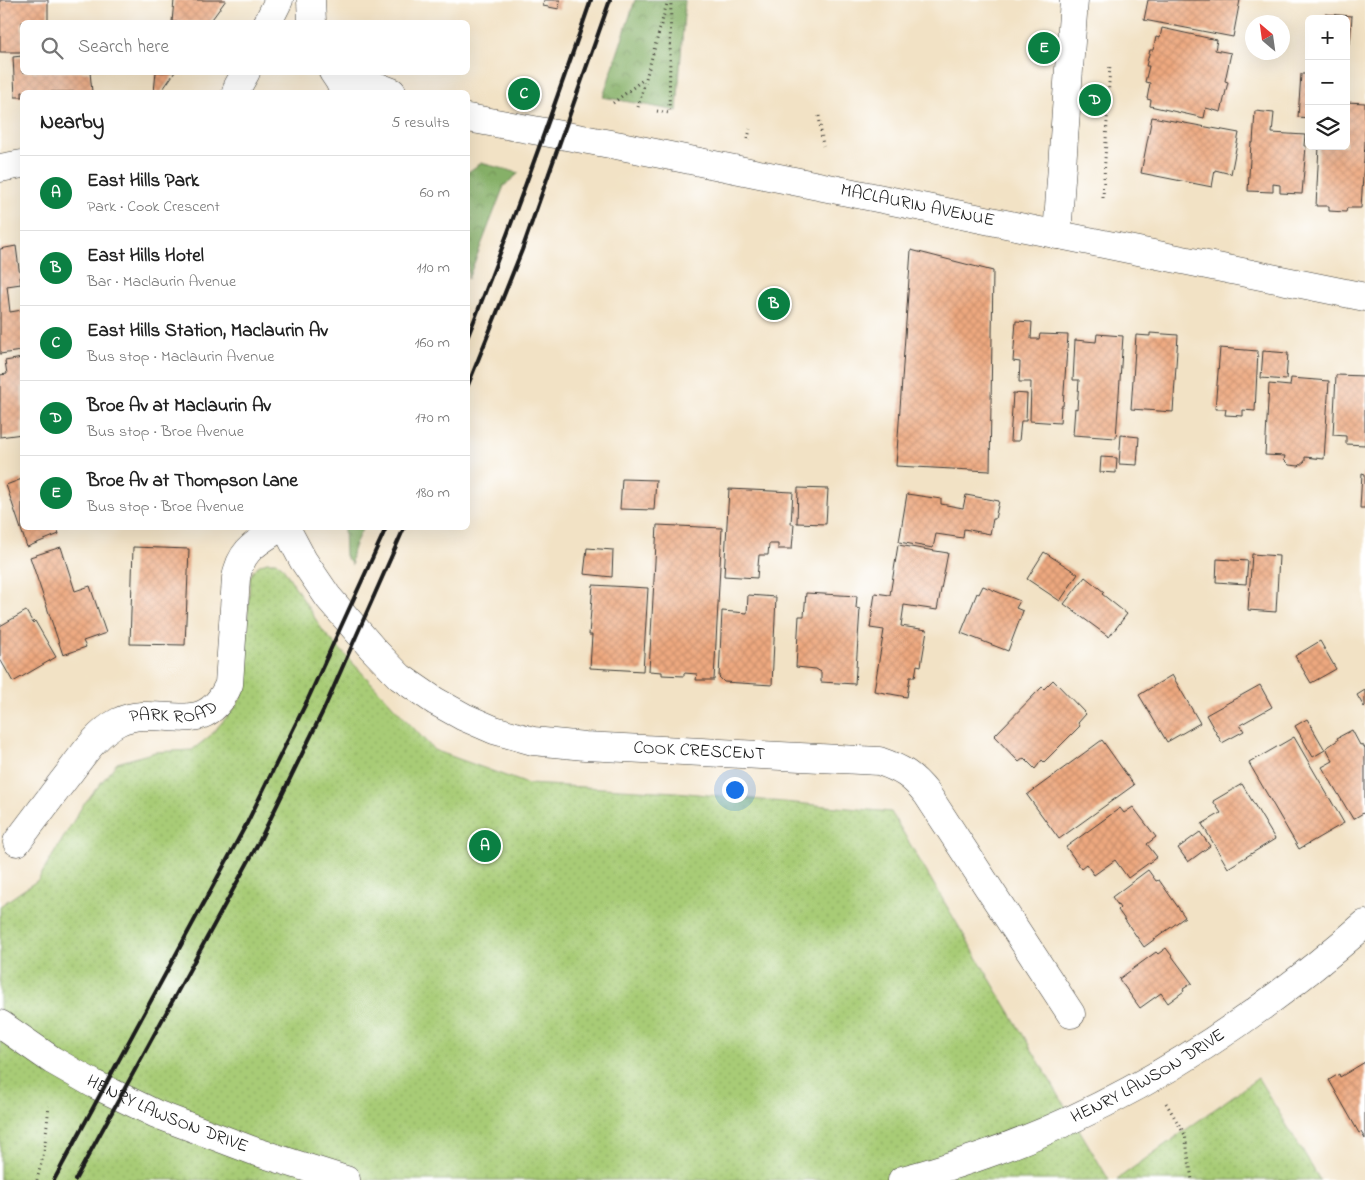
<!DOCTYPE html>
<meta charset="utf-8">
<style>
body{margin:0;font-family:"Indie Flower",sans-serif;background:#f2f2f2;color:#222}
.controls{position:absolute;right:15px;top:15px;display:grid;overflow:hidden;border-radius:8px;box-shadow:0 5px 20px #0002}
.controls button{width:45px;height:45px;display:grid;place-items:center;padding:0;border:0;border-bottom:1px solid #e0e0e0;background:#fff;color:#222;font:25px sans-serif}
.compass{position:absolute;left:1245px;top:15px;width:45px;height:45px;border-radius:50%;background:#fff;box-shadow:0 5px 20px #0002;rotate:331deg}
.you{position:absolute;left:734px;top:789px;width:18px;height:18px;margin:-12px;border:4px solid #fff;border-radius:50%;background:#1a73e8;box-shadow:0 0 0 8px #1a73e833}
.badge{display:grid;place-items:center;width:32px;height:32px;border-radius:50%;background:#0b8043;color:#fff;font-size:16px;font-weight:700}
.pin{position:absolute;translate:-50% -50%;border:2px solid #fff;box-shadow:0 1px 5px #0006}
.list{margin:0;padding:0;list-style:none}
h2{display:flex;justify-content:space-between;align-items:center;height:65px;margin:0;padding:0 20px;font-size:21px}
h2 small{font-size:16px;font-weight:400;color:#767676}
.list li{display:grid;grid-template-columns:32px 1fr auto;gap:15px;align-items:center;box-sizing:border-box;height:75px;padding:0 20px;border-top:1px solid #e0e0e0}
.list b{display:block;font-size:19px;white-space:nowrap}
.list p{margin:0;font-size:16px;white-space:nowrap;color:#767676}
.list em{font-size:16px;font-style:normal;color:#767676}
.icon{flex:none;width:28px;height:28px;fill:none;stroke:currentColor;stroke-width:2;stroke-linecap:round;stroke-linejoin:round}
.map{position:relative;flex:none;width:1365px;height:1180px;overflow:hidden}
.search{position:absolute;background:#fff;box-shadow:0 5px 20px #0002;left:20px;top:20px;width:450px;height:55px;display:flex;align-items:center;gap:12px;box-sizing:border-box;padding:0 18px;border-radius:8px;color:#767676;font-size:19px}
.panel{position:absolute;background:#fff;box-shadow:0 5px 20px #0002;left:20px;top:90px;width:450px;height:440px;border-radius:8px}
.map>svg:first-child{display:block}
</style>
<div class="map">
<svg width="1365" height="1180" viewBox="0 0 1365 1180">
<defs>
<pattern id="green-dots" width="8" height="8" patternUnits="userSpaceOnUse" patternTransform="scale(1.25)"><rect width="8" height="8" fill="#a8cc76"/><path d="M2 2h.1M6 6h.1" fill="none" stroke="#90af66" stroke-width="1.8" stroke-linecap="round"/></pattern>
<pattern id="forest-crowns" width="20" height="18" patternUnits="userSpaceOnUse" patternTransform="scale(1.25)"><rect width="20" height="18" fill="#86b067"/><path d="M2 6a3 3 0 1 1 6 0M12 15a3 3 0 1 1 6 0" fill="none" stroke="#6d8e54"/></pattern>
<pattern id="building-cross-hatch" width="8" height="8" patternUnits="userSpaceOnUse" patternTransform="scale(1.25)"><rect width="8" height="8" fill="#eda87f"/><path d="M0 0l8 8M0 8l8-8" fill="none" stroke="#cb906d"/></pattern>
</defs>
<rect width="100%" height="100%" fill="#fff"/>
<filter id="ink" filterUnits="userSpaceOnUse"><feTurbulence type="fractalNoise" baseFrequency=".02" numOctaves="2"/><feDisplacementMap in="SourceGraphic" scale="10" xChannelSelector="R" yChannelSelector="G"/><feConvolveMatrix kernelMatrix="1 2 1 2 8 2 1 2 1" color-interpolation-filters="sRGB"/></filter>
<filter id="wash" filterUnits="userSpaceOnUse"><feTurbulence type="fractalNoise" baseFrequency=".0096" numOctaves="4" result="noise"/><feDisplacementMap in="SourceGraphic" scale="20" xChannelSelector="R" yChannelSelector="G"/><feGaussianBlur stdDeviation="1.12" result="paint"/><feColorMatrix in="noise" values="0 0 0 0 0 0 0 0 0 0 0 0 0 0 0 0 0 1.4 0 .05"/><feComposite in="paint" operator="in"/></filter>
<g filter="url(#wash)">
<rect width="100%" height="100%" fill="#f2e2c5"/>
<g fill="url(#green-dots)" stroke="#627449">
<path d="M267,562H276L282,566L323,631L434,750L528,784L676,792L891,812L1109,1180H0V906L38,880L83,805L117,763L155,752L192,750L210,736L237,705L242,695L244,683L250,577C254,568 258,565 267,562Z"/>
<path d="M1258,1078L1320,1180H1116Z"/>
</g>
<g fill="url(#forest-crowns)" stroke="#516642">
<path d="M635,0H685L677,111L603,97Z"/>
<path d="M481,163L519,173L504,186L468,279V172Z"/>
<path d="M344,528H363C358,537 349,554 352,565L345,556Z"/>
</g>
<g id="blocks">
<g fill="url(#building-cross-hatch)">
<path d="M0,0H48V22H22V52H0Z"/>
<path d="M174,0H226L210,22H172Z"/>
<path d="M544,0H560L559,9L543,6Z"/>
<path d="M1148,0H1240L1233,37L1144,20Z"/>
<path d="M1325,14L1352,16L1350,43H1346V19H1324Z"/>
<path d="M1162,28L1217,40L1215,50L1231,53L1225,81L1228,82L1221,112L1206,108L1204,118L1150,106L1151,100L1147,99L1150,83L1145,82L1149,66H1146L1150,50H1153L1156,37L1160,38Z"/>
<path d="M22,56V72H90L92,92H22V97H15L13,57Z"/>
<path d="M156,72H175L161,92H154Z"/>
<path d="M1301,74H1309V118L1298,117Z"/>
<path d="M1346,102L1365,103V143L1361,208H1347L1346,212L1329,211V206H1316L1319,146H1346Z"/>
<path d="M1255,111L1274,113L1272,133L1305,135L1304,146H1306L1302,194L1280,193V185L1273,184V192L1248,191L1251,143H1253Z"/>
<path d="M1152,117L1239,133L1231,174L1215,170L1212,187L1141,173Z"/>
<path d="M16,246L21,284L7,286L10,312L22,310V357H21V351L0,354V249Z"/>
<path d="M911,250L993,271L990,471L896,466Z"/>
<path d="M1016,321L1032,322L1031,339H1039L1040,334L1068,335L1063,406H1061L1060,423L1030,421L1031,382H1019L1020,362L1013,361Z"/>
<path d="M1150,333L1178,335L1173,412L1131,409L1136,335L1150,336Z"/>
<path d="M1097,334L1123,336L1116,438L1073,435L1075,408L1077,409L1079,380H1073L1075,340L1096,342Z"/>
<path d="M1220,348L1258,351L1255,411L1243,410V416L1225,415L1226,409H1215Z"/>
<path d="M1263,351L1288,353L1286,380L1261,378Z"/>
<path d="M22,358V434L0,437V375L7,374L5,361Z"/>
<path d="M1336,375L1365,376V445L1346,444V436L1333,435Z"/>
<path d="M1291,378L1329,381L1324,459L1305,457V461L1299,466L1289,465L1284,460L1285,456L1265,455L1269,384L1290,386Z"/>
<path d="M1013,393L1027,394L1026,421H1021L1019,441H1010Z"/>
<path d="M1121,435L1139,437L1137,465L1119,464Z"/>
<path d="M1101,457L1117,458L1116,473L1100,472Z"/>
<path d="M1362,473L1365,474V508H1360Z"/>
<path d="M22,479V528H57L59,534L27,547L6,485Z"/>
<path d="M622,479L656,480L654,510L620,509Z"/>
<path d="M798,488L828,489L826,524L797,523Z"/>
<path d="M729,489L793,492L791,524H794L792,549H778V544H769L768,555H759L757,578L724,576Z"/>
<path d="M907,494L941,499V504L963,508L966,495L999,501L995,519H993L990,534L964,529L963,538L936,534L933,548L899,542Z"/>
<path d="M657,525L722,528L714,680H696L697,674L684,673V676L662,675V672L649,671Z"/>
<path d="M898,545L948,553L937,610L904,605L901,626L927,630L921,666L917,665L915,677H910L907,697L874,691L884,630L870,628L875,593L890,595Z"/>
<path d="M61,547L75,591L90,586L106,633L83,641L86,647L63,655L30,557Z"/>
<path d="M133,547L189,549L185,645L130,644Z"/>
<path d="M587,548L613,550L612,577L584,574Z"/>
<path d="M1044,552L1078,574L1060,601L1027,579Z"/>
<path d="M1252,554L1279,556L1276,612L1248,610Z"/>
<path d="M1217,559L1248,561L1246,584L1216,582Z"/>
<path d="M1085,577L1104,592L1102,594L1127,614L1109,637L1064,604Z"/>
<path d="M593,585L648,588L643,671L590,668L592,635H589Z"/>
<path d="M983,586L1020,601L1016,608L1023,611L1008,651L961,633L977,593L979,594Z"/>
<path d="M806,593L857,596L856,608L860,609L855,684L821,682V672L816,669L796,667L799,616H804Z"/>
<path d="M748,595L776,597L772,685L724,682L719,677L722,611L747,613Z"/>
<path d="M26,611L33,623L35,621L56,657L13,682L0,659V626Z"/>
<path d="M1320,641L1336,669L1311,683L1295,656Z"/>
<path d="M1172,675L1200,723L1167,742L1139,695Z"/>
<path d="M1053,680L1086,714L1078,723L1080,726L1044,762L1042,760L1035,769L1024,758L1019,762L994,736L1042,687L1044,689Z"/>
<path d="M1260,685L1272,707L1240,725L1244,731L1222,743L1206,715Z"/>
<path d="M1365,690V706L1364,707L1357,695Z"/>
<path d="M1307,719L1325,750L1313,757L1295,726Z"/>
<path d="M1352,730L1360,745L1362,744L1365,748V812L1353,819L1322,767L1333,761L1326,748L1338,740L1337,738Z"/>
<path d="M1294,737L1344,823L1299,849L1249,763Z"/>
<path d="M1102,740L1134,785L1059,839L1027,795Z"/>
<path d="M1242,784L1275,839L1228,868L1202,824L1221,813L1213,801Z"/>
<path d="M1133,807L1156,837L1147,844L1157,857L1128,878L1115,860L1094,875L1086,864L1081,868L1066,847L1120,808L1124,813Z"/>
<path d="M1200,832L1210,846L1188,862L1178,848Z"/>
<path d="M1148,870L1156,881L1159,880L1185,917L1144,947L1118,910L1120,908L1112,897Z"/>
<path d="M1166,948L1192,983L1183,989L1184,991L1168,1003L1161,993L1140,1008L1119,979L1156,952L1158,954Z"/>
<path d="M1365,1062V1139L1361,1132L1359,1133L1329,1080L1339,1074L1340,1077Z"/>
</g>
</g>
</g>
<g filter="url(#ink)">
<use href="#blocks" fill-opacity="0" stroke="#3c3a35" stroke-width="1"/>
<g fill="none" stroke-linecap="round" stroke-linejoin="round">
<defs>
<g id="minor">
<path d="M340,72L392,92"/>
<path id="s1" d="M468,118L621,146L1365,297"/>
<path d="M1057,235L1074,0"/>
<path id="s2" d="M286,528L303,560L328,597L372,648L400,677L435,701L464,717L494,730L533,741L585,746L879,761C902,769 912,775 927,794L1071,1014"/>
<path id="s3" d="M17,842C32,822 48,801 63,781C79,761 95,734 118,722C160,702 204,743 229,684L236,578C241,549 257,543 279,528"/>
</g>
<g id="major">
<path d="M311,0L312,22"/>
<path d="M268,22L279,0"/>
<path d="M333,72L339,81L344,92"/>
<path d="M236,92L238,86L246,72"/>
<path d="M0,168L22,164"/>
<path id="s4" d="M0,1024L52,1060L94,1084L156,1114L254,1151L346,1180"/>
<path id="s5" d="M902,1180C927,1174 951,1166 975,1158C1121,1109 1250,1025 1365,924"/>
</g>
</defs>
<use href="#minor" stroke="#3c3a35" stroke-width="29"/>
<use href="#major" stroke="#3c3a35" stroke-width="29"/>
<g stroke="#3c3a35" stroke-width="3" stroke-dasharray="1 4" stroke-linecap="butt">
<path d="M613,103L644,79"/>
<path d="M638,107L668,0"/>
<path d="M657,111L669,113L671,0"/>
<path d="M819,116L823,146"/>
<path d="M748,139L750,129"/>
<path d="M1103,198L1110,64"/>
<path d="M1166,1103L1185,1135L1192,1180"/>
<path d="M37,1180L44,1152L49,1106"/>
</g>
<use href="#minor" stroke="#fff" stroke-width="28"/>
<use href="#major" stroke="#fff" stroke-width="28"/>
<g stroke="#1c1c1c" stroke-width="4">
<path d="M468,336C512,225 552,113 591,0"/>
<path d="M468,385L522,250L610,0"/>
<path d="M54,1180L247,823L307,701L386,528"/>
<path d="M75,1180L259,842L324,709L404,528"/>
</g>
</g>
</g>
<g text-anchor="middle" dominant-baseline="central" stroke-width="4" stroke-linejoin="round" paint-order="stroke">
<g font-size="18" fill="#1c1c1c" stroke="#fff">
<text stroke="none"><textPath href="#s1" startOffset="458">MACLAURIN AVENUE</textPath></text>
<text stroke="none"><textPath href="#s3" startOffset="215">PARK ROAD</textPath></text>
<text stroke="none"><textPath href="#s2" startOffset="504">COOK CRESCENT</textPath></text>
<text stroke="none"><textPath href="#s5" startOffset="268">HENRY LAWSON DRIVE</textPath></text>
<text stroke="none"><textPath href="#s4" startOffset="191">HENRY LAWSON DRIVE</textPath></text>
</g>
</g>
</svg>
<div class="controls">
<button>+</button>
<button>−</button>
<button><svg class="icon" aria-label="layers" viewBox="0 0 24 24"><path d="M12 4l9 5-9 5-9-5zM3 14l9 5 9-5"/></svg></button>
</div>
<svg class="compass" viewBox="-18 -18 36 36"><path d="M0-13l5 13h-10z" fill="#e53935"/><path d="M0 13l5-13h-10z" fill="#767676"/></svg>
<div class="you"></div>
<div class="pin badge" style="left:485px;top:846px">A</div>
<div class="pin badge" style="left:774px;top:304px">B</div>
<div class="pin badge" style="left:524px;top:94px">C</div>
<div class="pin badge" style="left:1095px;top:100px">D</div>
<div class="pin badge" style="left:1044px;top:48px">E</div>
<div class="search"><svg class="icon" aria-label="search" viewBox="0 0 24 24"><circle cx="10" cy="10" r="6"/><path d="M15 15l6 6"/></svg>Search here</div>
<section class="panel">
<h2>Nearby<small>5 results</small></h2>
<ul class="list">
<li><span class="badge">A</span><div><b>East Hills Park</b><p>Park · Cook Crescent</p></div><em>60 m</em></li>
<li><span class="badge">B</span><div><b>East Hills Hotel</b><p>Bar · Maclaurin Avenue</p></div><em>110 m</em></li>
<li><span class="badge">C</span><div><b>East Hills Station, Maclaurin Av</b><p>Bus stop · Maclaurin Avenue</p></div><em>160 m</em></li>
<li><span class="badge">D</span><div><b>Broe Av at Maclaurin Av</b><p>Bus stop · Broe Avenue</p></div><em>170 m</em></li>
<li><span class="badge">E</span><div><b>Broe Av at Thompson Lane</b><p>Bus stop · Broe Avenue</p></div><em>180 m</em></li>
</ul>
</section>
</div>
